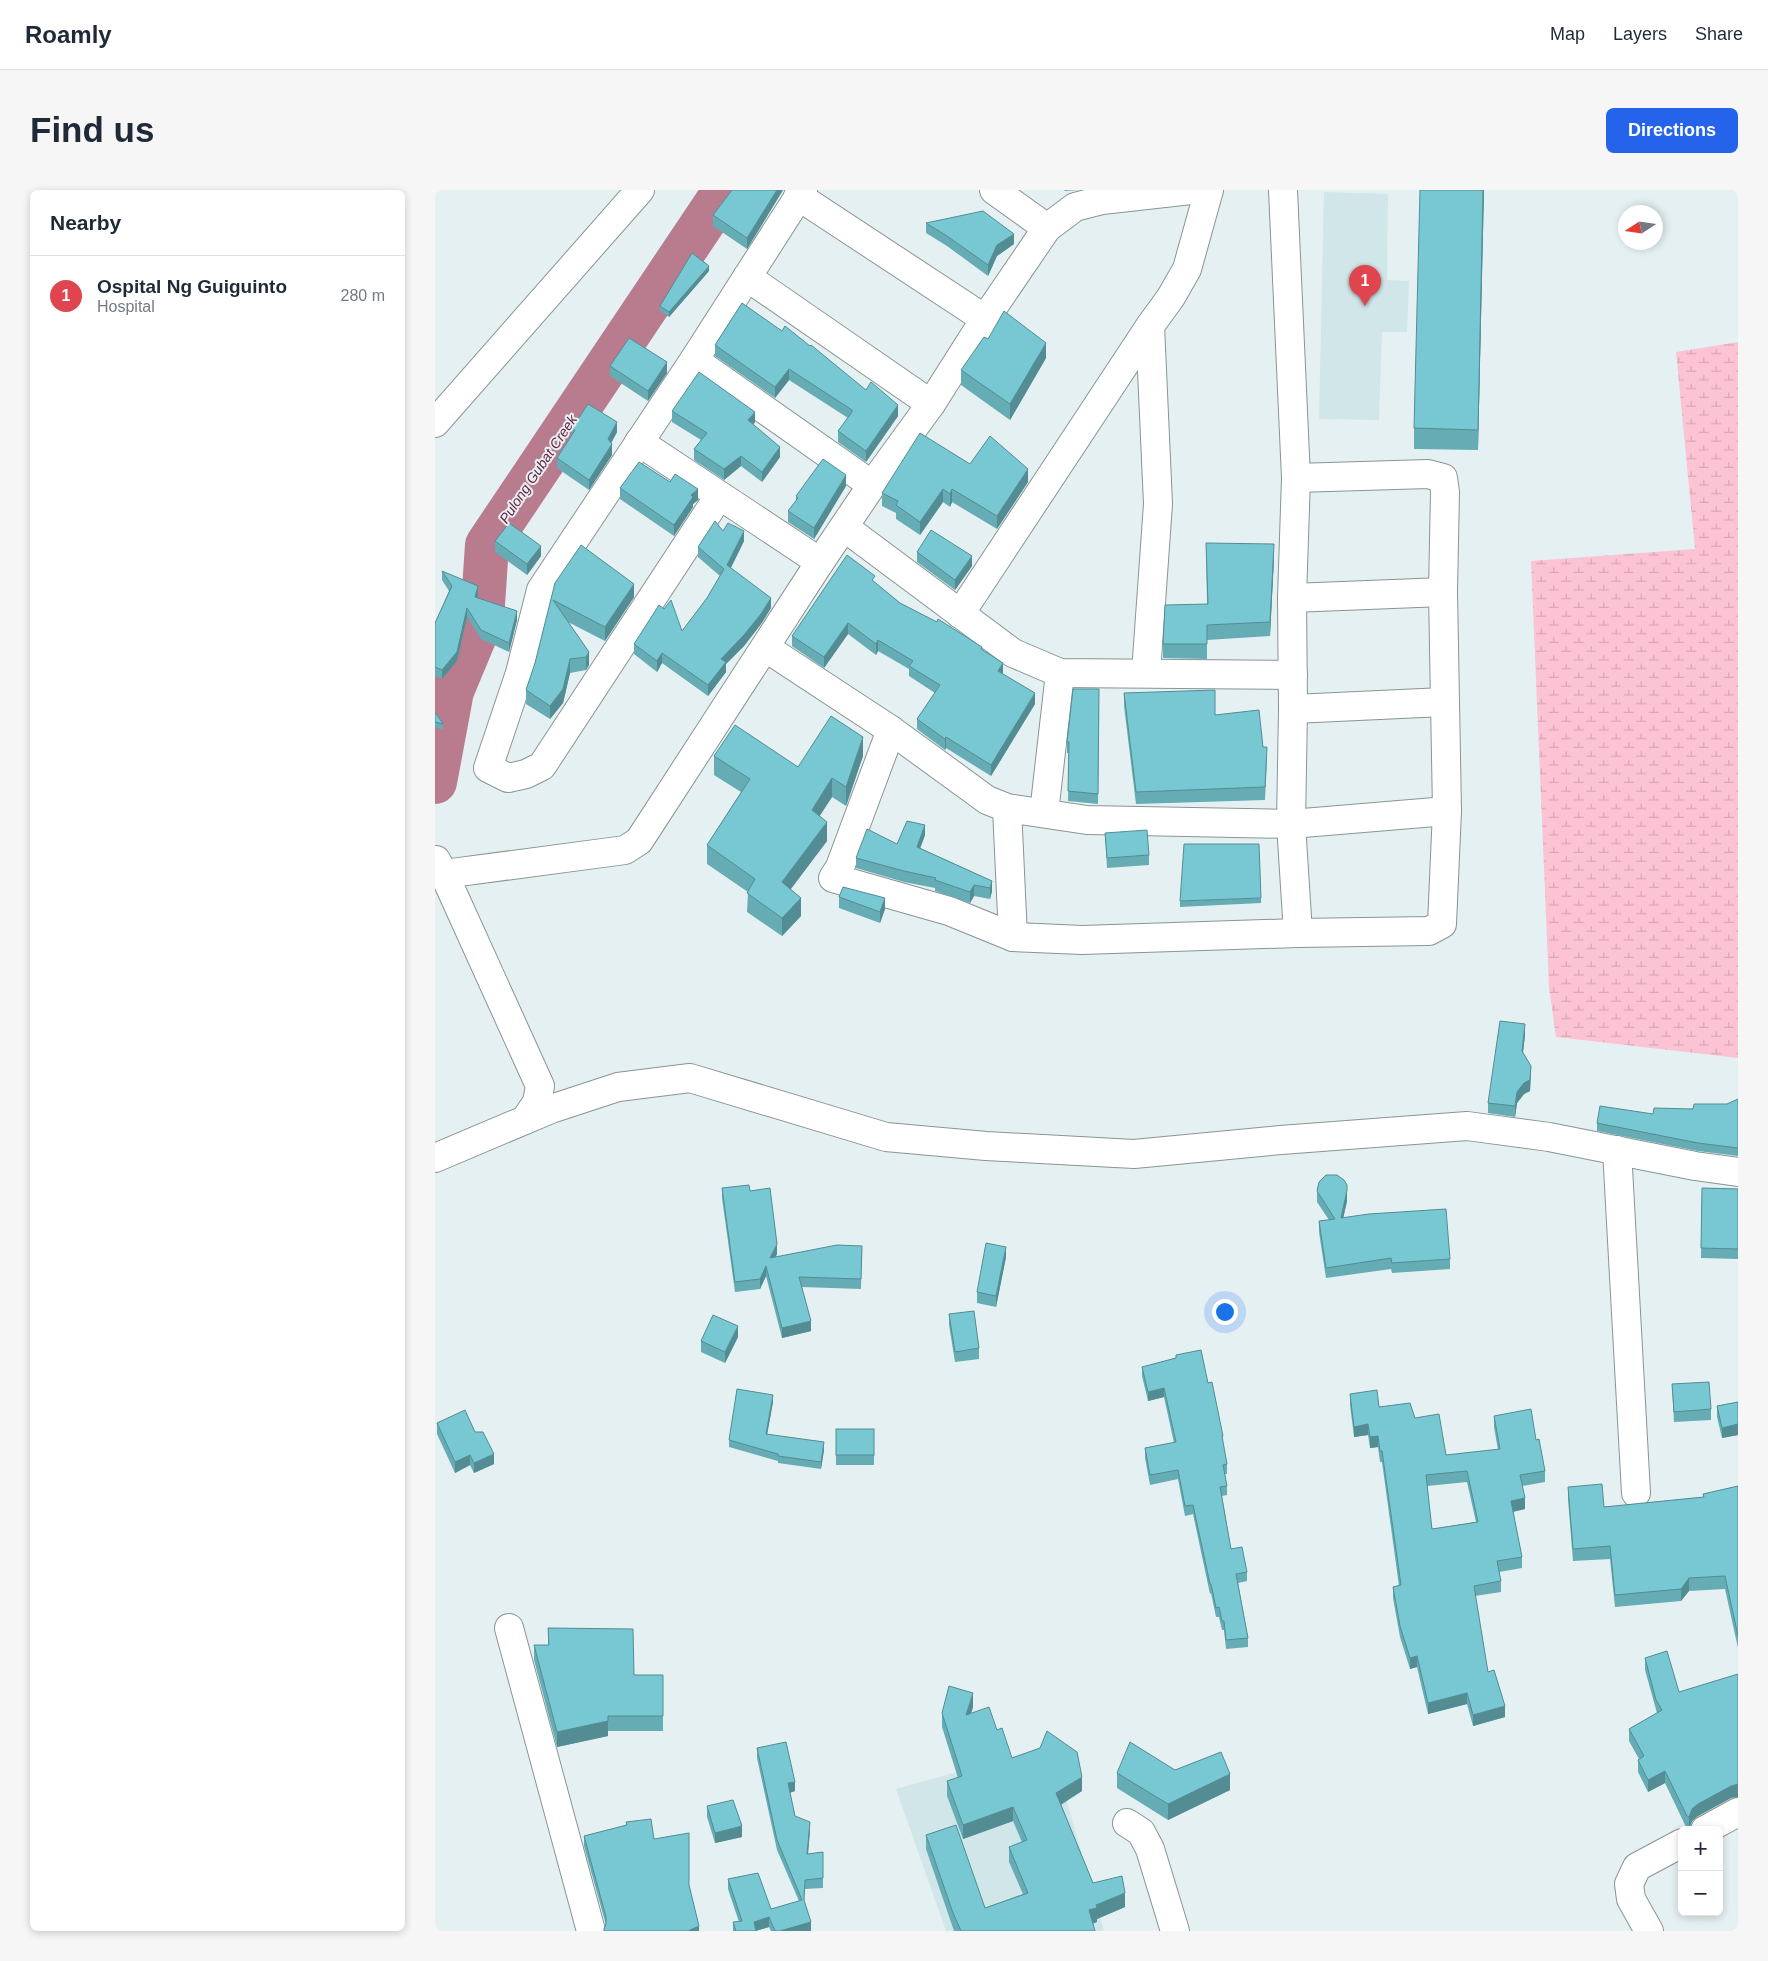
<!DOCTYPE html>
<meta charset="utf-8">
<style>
body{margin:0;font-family:Helvetica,sans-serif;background:#f6f6f7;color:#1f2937}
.controls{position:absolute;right:15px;bottom:15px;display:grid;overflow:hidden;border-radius:8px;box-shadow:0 2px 8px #0003}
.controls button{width:45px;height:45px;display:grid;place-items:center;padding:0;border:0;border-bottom:1px solid #e0e1e3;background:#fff;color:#1f2937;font:25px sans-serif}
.compass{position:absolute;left:1183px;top:15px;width:45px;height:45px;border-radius:50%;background:#fff;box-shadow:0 2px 8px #0003;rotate:258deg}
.you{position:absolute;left:789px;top:1121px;width:18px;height:18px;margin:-12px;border:4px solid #fff;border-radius:50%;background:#1a73e8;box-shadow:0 0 0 8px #1a73e833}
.badge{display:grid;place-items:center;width:32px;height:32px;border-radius:50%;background:#2563eb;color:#fff;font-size:16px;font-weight:700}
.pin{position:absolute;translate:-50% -41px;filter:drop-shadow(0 1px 2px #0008)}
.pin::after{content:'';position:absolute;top:26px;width:18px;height:15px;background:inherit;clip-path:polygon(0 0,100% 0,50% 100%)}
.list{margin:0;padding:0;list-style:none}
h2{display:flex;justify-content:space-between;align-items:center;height:65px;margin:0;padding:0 20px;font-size:21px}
h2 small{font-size:16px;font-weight:400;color:#747a83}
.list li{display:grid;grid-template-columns:32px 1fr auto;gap:15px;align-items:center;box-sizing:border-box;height:80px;padding:0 20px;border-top:1px solid #e0e1e3}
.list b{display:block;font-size:19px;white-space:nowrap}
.list p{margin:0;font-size:16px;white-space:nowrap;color:#747a83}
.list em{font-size:16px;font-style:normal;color:#747a83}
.map{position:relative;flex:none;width:1303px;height:1741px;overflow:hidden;border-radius:8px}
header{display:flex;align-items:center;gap:30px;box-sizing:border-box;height:70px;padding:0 25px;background:#fff;border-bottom:1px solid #e0e1e3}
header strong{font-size:24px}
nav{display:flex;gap:28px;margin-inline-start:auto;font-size:18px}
.intro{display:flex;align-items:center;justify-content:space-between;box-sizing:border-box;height:120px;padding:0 30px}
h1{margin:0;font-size:35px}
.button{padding:12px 22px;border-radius:8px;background:#2563eb;color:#fff;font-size:18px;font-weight:700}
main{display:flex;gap:30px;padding:0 30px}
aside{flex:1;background:#fff;border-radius:8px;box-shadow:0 2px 8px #0003}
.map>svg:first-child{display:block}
</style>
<header>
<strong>Roamly</strong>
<nav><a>Map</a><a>Layers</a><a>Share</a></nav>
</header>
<div class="intro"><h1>Find us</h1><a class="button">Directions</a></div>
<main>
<aside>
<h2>Nearby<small></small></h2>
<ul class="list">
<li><span class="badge" style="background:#e0444e">1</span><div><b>Ospital Ng Guiguinto</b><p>Hospital</p></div><em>280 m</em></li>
</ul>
</aside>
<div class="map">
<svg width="1303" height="1741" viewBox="0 0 1303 1741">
<defs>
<pattern id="wetland-marsh" width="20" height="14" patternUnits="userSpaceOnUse" patternTransform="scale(1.25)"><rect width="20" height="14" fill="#fbc3d3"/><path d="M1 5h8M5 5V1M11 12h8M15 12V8" fill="none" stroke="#d8a8b6"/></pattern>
</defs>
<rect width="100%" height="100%" fill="#e5f0f2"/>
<g fill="#d1e6e8">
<path d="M889,2L953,4L952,90L974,91L972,142H947L944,230L884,229Z"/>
<path d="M589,1563L628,1598L669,1741H511L461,1599Z"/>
</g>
<path fill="url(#wetland-marsh)" d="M1303,152V868L1121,847L1114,797L1096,371L1260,359L1241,162Z"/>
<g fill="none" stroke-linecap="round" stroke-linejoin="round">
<path stroke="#b97c8f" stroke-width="44" d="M0,592L17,501L47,429L52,355L290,0"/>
<defs>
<g id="minor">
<path d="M559,0L612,38"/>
<path d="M848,0L861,288L857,408L858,519L856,634L863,743"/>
<path d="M363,6L550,129"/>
<path d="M312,87L496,214"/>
<path d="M259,170L437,295"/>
<path d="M0,233L205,0"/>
<path d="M204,252L385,372"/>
<path d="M284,306L107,576L91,584L73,588L53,578L85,483L106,400L259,170L368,0"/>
<path d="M409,337L578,463L625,483L858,485"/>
<path d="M857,408L1008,402"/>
<path d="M525,424L715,136L736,107L752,79L774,0"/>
<path d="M331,458L456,540L552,610L572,618L652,630L856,634L1012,621"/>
<path d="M711,483L723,314L715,136"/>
<path d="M858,519L1009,512"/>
<path d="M456,540L405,677L398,688L514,721L578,747L647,750L863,743L994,741L1007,734L1012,621L1008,402L1010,302L1008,288L993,284L861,288"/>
<path d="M572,618L578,747"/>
<path d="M609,623L625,483"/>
<path d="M1,670L9,684L105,896L102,912L90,930"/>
<path d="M9,684L190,660L204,651L385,372L437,295L496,214L550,129L612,38L640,17L667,10L756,0"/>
<path d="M1182,960L1201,1303"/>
<path d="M0,968L116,919L183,897L255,888L451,947L551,956L699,964L846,950L1032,936L1114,947L1260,976L1303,982"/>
<path d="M74,1438L156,1741"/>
<path d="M692,1633L706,1642L715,1659L740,1741"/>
<path d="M1270,1640L1303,1622"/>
<path d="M1214,1741L1196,1709L1194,1694L1202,1677L1247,1653"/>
</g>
</defs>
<use href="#minor" stroke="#899495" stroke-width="30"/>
<use href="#minor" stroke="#fff" stroke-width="28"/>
</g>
<g fill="#66acb5" fill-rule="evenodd">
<path d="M348,0L312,59L278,36V25Z"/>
<path d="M629,0H644L630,1Z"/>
<path d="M1049,0L1043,260L979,259V238Z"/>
<path d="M491,33L579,54L562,66L553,86L512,56L491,43Z"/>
<path d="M274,81L234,127L225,121V116Z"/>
<path d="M307,113L463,226L431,272L403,252V241L413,228L354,190L340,208L280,166V155Z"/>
<path d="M553,149L611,168L575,230L526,195V180Z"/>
<path d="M175,176L232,183L213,211L175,186Z"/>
<path d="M237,221L320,232L318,235L345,267L327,292L306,276L289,290L259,270V259L266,250L237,232Z"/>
<path d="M137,238L182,242L176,253L177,265L154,300L122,278V268L137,245Z"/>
<path d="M535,274L593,292L562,339L517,312L515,317L508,312L485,345L461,329V323L447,316V303Z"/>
<path d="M411,296L379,349L353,332V321L361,311V306Z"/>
<path d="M185,298L263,310L258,314V317L239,346L185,309Z"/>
<path d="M288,341L309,351L296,378L336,418L326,434L309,456L291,474V482L273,506L227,473L222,482L199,464V454L247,441L272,408L285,386L263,367V357Z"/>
<path d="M60,351L106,366L92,385L60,362Z"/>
<path d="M771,353L839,368L835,446L772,450V469L728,468V454L772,414Z"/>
<path d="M482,362L537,376L520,400L482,372Z"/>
<path d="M7,381L43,405L42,407L82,430L74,462L46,449L32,427L22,471L7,489L0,486V433L14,401L7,390Z"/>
<path d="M120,393L199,407L170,451L133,432L154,462V475L151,480L135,483L128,513L115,529L91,514V500L100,473Z"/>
<path d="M440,393L465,413L547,459L568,484L600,514L556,586L511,558L510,560L482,539V529L500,503L474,486V479L443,461L441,465L413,444L389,478L357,456V446Z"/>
<path d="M664,499L663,614L633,611L634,563H632V552Z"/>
<path d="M689,503L780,525L828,557L832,569L830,610L701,614L689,516Z"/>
<path d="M0,522L8,534V540L0,537Z"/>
<path d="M279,566L363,577L428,566L411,616L397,607L384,626L392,651L355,699L366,726L347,746L312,722L313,702L272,674V655L306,602L279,585Z"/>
<path d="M670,643L714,665V675L672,678Z"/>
<path d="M490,645L485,658L557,691V701L555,709L539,706L535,713L500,701V698L469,692L421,678V668L462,654Z"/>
<path d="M404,707L450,719L445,733L404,718Z"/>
<path d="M826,708V713L745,717V711Z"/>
<path d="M1090,845L1088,863L1096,886L1095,901L1089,904L1082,913L1080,927L1053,923V913Z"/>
<path d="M1303,909V966L1263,961L1162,941V933L1218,924L1292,914Z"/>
<path d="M287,998L315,1001L342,1064L340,1067L427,1056L426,1099L367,1097L376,1141L347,1148L331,1086L325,1099L300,1102L287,1008Z"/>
<path d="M1267,998L1303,999V1069L1266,1068Z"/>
<path d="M882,1001L912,1011L908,1028L1015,1069V1079L957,1083L956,1079L891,1088L884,1042V1031L894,1030L882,1012Z"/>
<path d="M571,1067L561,1117L542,1113V1102Z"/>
<path d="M514,1124L544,1158V1169L520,1172L514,1135Z"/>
<path d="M303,1147L290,1173L266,1162V1151Z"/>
<path d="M741,1165L773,1193L788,1254L792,1274V1284H789L792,1296V1305L787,1306L796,1359L812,1382V1391L803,1393L813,1448V1457L791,1459L789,1440H787L784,1427H781L776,1403L775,1404L758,1324L750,1326L743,1289L715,1295L710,1268V1258L739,1253L729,1207L713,1211L707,1186V1177L741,1168Z"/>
<path d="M1237,1194L1276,1219V1230L1239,1232Z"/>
<path d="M915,1204L944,1217L980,1228L1011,1265L1063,1260L1059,1237V1226L1101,1250L1110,1281V1292L1087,1296L1090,1319L1078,1322L1087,1367V1378L1064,1382L1066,1391V1402L1040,1406L1053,1482L1070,1527L1038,1536L1032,1514L993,1524L982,1477L975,1479L965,1447L958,1408V1397L964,1396L947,1272H945L943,1257L935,1258L933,1245L919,1247L915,1215ZM1032,1292L1041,1332L997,1339L992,1296Z"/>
<path d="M338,1212L332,1244L389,1260L386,1279L343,1273V1271L294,1257V1250Z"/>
<path d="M1303,1212V1245L1287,1248L1282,1227V1216Z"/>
<path d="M2,1233L40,1242L59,1274L39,1283L35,1275L20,1283L2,1244Z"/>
<rect x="401" y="1239" width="38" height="36"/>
<path d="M1303,1296V1458L1290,1399L1254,1401L1246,1411L1180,1417L1175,1369L1138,1371L1133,1309V1297L1169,1317L1268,1307V1304Z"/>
<path d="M113,1438L199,1485H228V1541H173V1546L122,1557L99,1470V1455H113Z"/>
<path d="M1210,1468L1244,1502L1296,1608L1263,1626L1257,1631L1254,1639H1252L1230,1593L1213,1602L1203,1582V1570L1204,1569L1194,1551V1539L1222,1523L1210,1480Z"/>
<path d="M538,1517L536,1523L562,1540L577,1568L647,1601L626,1615L658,1693L690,1717L662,1729V1732L658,1733L660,1741H519L491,1659V1645L550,1718L588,1704L574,1672V1657L587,1652L578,1631L528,1649L512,1606V1591L523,1588L507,1537V1523Z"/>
<path d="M322,1558L360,1601L355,1603L360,1626L375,1641L373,1664L388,1662V1698L370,1699L369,1711L376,1741H336L334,1737L321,1741H298V1732H304L293,1699V1689L336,1719L364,1711L342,1660L322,1568Z"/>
<path d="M740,1580L795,1600L733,1630L682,1598V1583Z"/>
<path d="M272,1616L307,1647L280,1653L272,1627Z"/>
<path d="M191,1632L219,1649L254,1695L264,1741H169V1739L171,1735L149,1656V1646L191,1635Z"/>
</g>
<g fill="#538c93">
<path d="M342,0H348L312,59V48Z"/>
<path d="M1048,0H1049L1043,260V240Z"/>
<path d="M579,44V54L562,66L553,86V75L562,55Z"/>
<path d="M274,76V81L234,127V122Z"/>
<path d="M611,153V168L575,230V214Z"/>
<path d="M232,172V183L213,211V201Z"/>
<path d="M354,179V190L340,208V197Z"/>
<path d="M463,215V226L431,272V261Z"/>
<path d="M320,222V232L313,241V230Z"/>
<path d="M182,232V242L173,259V249Z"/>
<path d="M177,254V265L154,300V290Z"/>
<path d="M345,257V267L327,292V282Z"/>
<path d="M306,266V276L289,290V279Z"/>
<path d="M593,279V292L562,339V326Z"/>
<path d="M411,285V296L379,349V338Z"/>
<path d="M263,299V310L258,314V317L239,346V335L256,305Z"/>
<path d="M508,299V312L485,345V332Z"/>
<path d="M517,299V312L515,317V304Z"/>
<path d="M309,341V351L292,385V375Z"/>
<path d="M839,354V368L835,446V432Z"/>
<path d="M106,356V366L92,385V374Z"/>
<path d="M537,366V376L520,400V390Z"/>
<path d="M199,394V407L170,451V437Z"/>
<path d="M43,396V405L40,416V407Z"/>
<path d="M336,408V418L326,434L309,456L291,474V482L273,506V495L286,469Z"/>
<path d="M32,418V427L22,471L7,489V480Z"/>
<path d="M82,421V430L74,462V453Z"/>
<path d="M413,433V444L389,478V467Z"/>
<path d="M443,450V461L441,465V454Z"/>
<path d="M154,462V475L151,480V467Z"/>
<path d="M227,463V473L222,482V471Z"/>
<path d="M135,469V483L128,513L115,529V516Z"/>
<path d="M568,473V483L563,491V481Z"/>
<path d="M600,503V514L556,586V575Z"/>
<path d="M428,547V566L411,616V597Z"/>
<path d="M511,547V558L510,560V549Z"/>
<path d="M397,588V607L377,638V620Z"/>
<path d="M392,632V651L347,711V692Z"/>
<path d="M490,635V645L482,667V657Z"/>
<path d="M557,691V701L555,709V698Z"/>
<path d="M539,695V706L535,713V702Z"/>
<path d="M366,708V726L347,746V728Z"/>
<path d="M450,708V719L445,733V722Z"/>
<path d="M1090,834V845L1087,871V861Z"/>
<path d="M1096,876L1095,901L1089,904L1082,913L1080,927V916L1082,902Z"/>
<path d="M912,1000V1011L906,1038V1028Z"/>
<path d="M342,1054V1064L335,1079V1068Z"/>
<path d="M571,1057V1067L561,1117V1106Z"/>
<path d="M331,1076V1086L325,1099V1089Z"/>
<path d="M376,1131V1141L347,1148V1138Z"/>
<path d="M303,1136V1147L290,1173V1162Z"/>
<path d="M729,1198V1207L713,1211V1202Z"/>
<path d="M338,1205V1212L331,1251V1244Z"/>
<path d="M933,1234V1245L919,1247V1237Z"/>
<path d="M1303,1234V1245L1287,1248V1238Z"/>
<path d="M943,1246V1257L935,1258V1247Z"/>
<path d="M389,1252V1260L386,1279V1272Z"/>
<path d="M59,1264V1274L39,1283V1273Z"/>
<path d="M35,1265V1275L20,1283V1272Z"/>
<path d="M1090,1308V1319L1076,1322V1311Z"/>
<path d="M1254,1388V1401L1246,1411V1399Z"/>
<path d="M982,1466V1477L975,1479V1468Z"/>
<path d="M538,1503V1517L531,1539V1525Z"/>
<path d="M1032,1503V1514L993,1524V1513Z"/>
<path d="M1070,1516V1527L1038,1536V1525Z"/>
<path d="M173,1526V1546L122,1557V1542Z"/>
<path d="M1230,1581V1593L1213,1602V1590Z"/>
<path d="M795,1584V1600L733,1630V1614Z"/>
<path d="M647,1587V1601L621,1617V1603Z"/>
<path d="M360,1592V1601L353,1603V1593Z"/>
<path d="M1303,1594V1607L1296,1608L1263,1626L1257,1631L1254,1639V1627L1257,1619L1263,1614L1296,1596Z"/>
<path d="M578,1617V1631L528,1649V1635Z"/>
<path d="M375,1632V1641L372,1674V1664Z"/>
<path d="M307,1636V1647L280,1653V1643Z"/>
<path d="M690,1703V1717L662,1729V1732L654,1735V1720L661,1715Z"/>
<path d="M334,1727V1737L320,1741L319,1732Z"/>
<path d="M376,1732V1741H345Z"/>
<path d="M264,1736V1741H253Z"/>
</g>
<g fill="#77c8d2" stroke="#538c93" fill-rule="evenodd">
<path d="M297,0H342L312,48L278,25Z"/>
<path d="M985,0H1048L1043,240L979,238Z"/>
<path d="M548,21L579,44L562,55L553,75L512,46L491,33Z"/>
<path d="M257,63L274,76L234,122L225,116Z"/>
<path d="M307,113L347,141L350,136L375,156L376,155L431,200L436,192L463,215L431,261L403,241L417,222V220L354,179L340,197L280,155Z"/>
<path d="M569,121L611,153L575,214L526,180L549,147L553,149Z"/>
<path d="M194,148L232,172L213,201L175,176Z"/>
<path d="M264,182L320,222L313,230L345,257L327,282L306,266L289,279L259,259L272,243L237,221Z"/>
<path d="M153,214L182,232L173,249L177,254L154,290L122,268L140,240L137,238Z"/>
<path d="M485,243L535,274L555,246L593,279L562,326L517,299L515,304L508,299L485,332L461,315L463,311L447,303Z"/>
<path d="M388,269L411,285L379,338L353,321L363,308L361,306Z"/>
<path d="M204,272L235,292L240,284L263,299L256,305L258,307L239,335L185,298Z"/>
<path d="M280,331L288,341L293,333L309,341L292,375L336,408L326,424L309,445L286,469L291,472L273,495L227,463L222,471L199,454L224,415L229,419L236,410L247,441L272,408L289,379L263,357Z"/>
<path d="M74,333L106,356L92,374L60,351Z"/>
<path d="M496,340L537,366L520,390L482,362Z"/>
<path d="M771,353L839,354L835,432L772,435V454H728L730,415L773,414Z"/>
<path d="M146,355L199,394L170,437L118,410L154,462L151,467L135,469L128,499L115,516L91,500L100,473L120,393Z"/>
<path d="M412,365L440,386L437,390L465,413L502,432L503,429L547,457L546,459L568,473L563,481L600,503L556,575L511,547L510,549L482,529L505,495L474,476L478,471L443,450L441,454L413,433L389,467L357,446Z"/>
<path d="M7,381L43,396L40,407L82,421L74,453L46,440L32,418L22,462L7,480L0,477V433L17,396Z"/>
<path d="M638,499H664L663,604L633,601L634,552H632Z"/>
<path d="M780,500V525L824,520L828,557H832L830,597L701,602L689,503Z"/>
<path d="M0,522L8,534L0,532Z"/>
<path d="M396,526L428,547L411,597L397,588L377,620L392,632L347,692L366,708L347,728L312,703L320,689L272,655L315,589L279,566L300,535L363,577Z"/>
<path d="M472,631L490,635L482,657L557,691L555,698L539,695L535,702L500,690L501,688L469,681L421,668L432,639L462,654Z"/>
<path d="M712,640L714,665L672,668L670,643Z"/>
<path d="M749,654H824L826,708L745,711Z"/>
<path d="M408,697L450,708L445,722L404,707Z"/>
<path d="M1065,831L1090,834L1087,861L1096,876L1095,890L1089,893L1082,902L1080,916L1053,913Z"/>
<path d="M1303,909V958L1263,953L1162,933L1165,916L1218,924L1219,918L1258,919L1259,914H1292Z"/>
<path d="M891,985H902L909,990L912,995V1000L906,1028L934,1024L1011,1019L1015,1069L957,1073L956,1068L891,1078L884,1031L900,1029L882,1001L884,992Z"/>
<path d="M314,995L315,1001L335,998L342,1054L335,1068L402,1055L427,1056L426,1089L364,1087L376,1131L347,1138L331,1076L325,1089L300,1092L287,998Z"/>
<path d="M1267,998L1303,999V1059L1266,1058Z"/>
<path d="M551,1053L571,1057L561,1106L542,1102Z"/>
<path d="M539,1121L544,1158L520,1162L514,1124Z"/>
<path d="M278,1125L303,1136L290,1162L266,1151Z"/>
<path d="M766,1160L773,1193L777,1192L788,1246H787L792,1274L788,1275L792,1296L785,1297L796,1359L807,1357L812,1382L801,1384L813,1448L791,1450L789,1431H787L784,1417L781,1418L776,1394H775L758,1315L750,1316L743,1280L715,1285L710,1258L741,1252L729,1198L713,1202L707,1177L741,1168V1165Z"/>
<path d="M1274,1192L1276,1219L1239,1222L1237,1194Z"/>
<path d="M302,1199L338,1205L331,1244L389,1252L386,1272L343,1266V1264L294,1250Z"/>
<path d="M942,1200L944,1217L975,1213L980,1228L1004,1224L1011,1265L1065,1259L1059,1226L1096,1219L1101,1250L1104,1249L1110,1281L1085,1285L1090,1308L1076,1311L1087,1367L1062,1371L1066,1391L1039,1396L1053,1482L1059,1480L1070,1516L1038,1525L1032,1503L993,1513L982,1466L975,1468L965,1436L958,1397L966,1395L947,1261H945L943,1246L935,1247L933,1234L919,1237L915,1204ZM1032,1281L1043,1332L997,1339L991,1285Z"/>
<path d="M1303,1212V1234L1287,1238L1282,1216Z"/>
<path d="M30,1220L40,1242H48L59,1264L39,1273L35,1265L20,1272L2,1233Z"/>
<rect x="401" y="1239" width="38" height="26"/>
<path d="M1167,1294L1169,1317L1269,1307L1268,1304L1303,1296V1446L1290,1386L1254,1388L1246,1399L1180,1405L1175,1356L1138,1359L1133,1297Z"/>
<path d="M113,1438L198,1439L199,1485H228V1526H173V1531L122,1542L99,1455H114Z"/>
<path d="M1232,1461L1244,1502L1303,1484V1594L1296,1596L1263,1614L1257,1619L1254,1627L1252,1626L1230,1581L1213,1590L1203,1570L1209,1566L1194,1539L1227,1520L1221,1510L1210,1468Z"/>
<path d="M514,1496L538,1503L531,1525L554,1517L562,1540L567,1538L577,1568L605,1558L612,1541L642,1562L647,1587L621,1603L658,1693L687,1686L690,1703L661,1715L662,1718L654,1720L660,1741H526L518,1723L491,1645L521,1635L550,1718L593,1703L574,1657L592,1650L578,1617L528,1635L512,1591L527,1586L507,1523Z"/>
<path d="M351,1552L360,1592L353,1593L360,1626L375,1632L372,1664L388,1662V1688L370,1690L369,1710L376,1732L345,1741H340L334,1727L319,1732L321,1741H301L298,1732L307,1731L293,1689L323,1683L336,1719L367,1710L342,1650L322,1558Z"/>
<path d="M695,1552L740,1580L786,1562L795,1584L733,1614L682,1583Z"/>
<path d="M298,1610L307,1636L280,1643L272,1616Z"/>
<path d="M216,1629L219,1649L254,1643V1695L264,1736L253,1741H169V1739L171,1734V1727L149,1646L192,1635L191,1632Z"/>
</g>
<g text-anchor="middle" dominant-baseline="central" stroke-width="4" stroke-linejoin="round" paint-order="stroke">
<g font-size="14" font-style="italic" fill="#6d2240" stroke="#e5f0f2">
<text transform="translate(103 279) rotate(-56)">Pulong Gubat Creek</text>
</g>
</g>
</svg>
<div class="controls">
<button>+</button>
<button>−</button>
</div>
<svg class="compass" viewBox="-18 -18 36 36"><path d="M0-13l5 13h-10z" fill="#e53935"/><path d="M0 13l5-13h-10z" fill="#747a83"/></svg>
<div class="you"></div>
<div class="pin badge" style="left:930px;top:116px;background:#e0444e">1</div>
</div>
</main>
